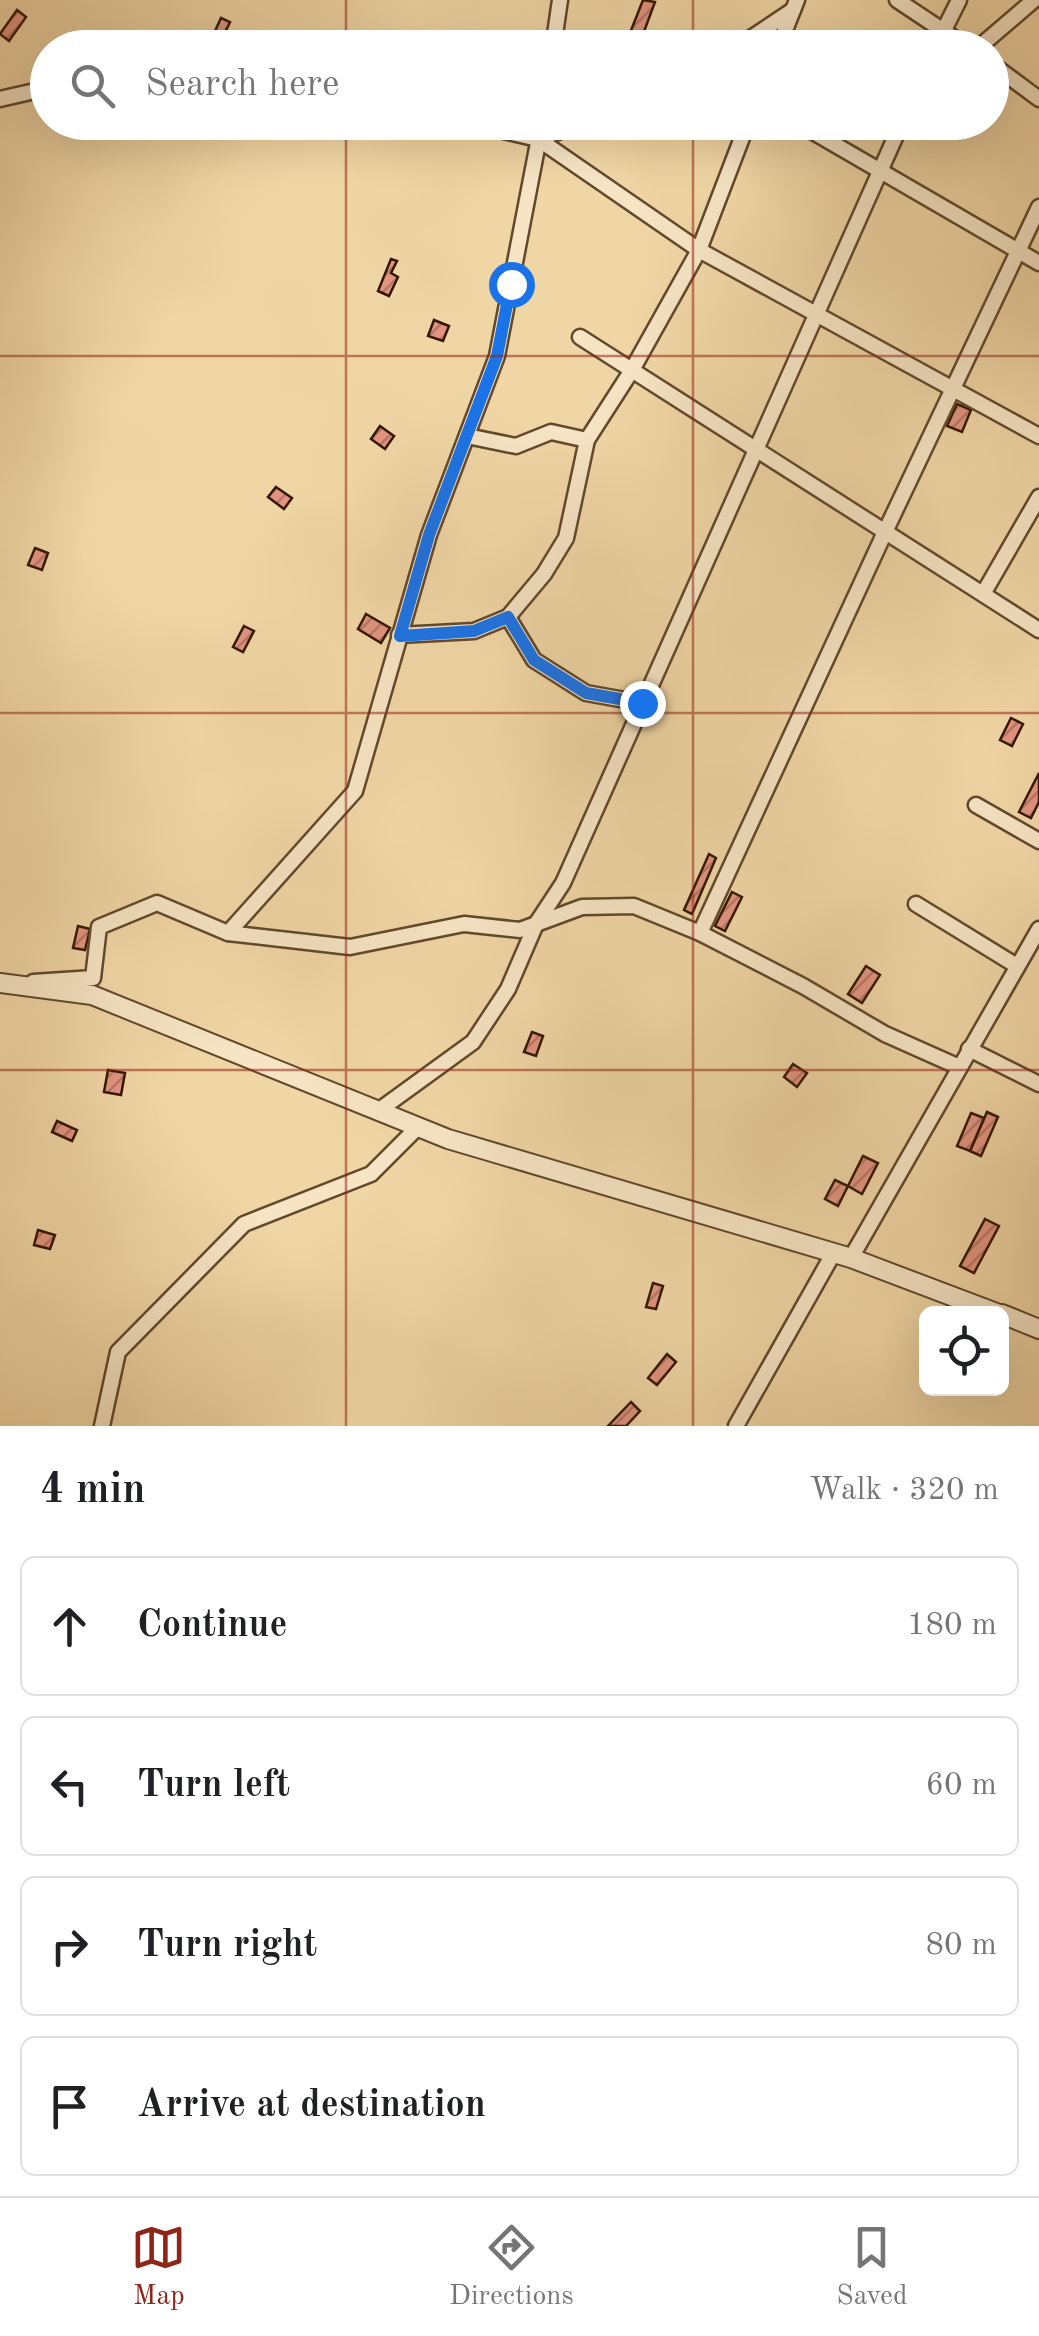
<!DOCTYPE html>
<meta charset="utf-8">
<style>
body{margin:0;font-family:"Old Standard TT",serif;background:#f2f2f2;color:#202124}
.controls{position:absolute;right:30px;bottom:30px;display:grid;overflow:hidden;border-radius:15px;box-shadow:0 10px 40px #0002}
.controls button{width:90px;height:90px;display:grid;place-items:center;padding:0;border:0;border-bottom:2px solid #e0e0e0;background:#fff;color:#202124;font:50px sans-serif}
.stop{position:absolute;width:30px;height:30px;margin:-22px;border:8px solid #1a73e8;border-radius:50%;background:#fff}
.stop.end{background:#1a73e8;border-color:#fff;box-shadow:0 2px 10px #0008}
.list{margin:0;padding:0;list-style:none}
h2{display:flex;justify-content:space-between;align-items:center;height:130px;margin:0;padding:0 40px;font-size:42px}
h2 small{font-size:32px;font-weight:400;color:#757577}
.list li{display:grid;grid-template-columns:65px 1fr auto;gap:30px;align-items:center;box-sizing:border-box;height:140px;margin:0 20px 20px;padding:0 20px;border:2px solid #e0e0e0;border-radius:15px}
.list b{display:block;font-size:38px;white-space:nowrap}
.list em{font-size:32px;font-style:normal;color:#757577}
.icon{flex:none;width:55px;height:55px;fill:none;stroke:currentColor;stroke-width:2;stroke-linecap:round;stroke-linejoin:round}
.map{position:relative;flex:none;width:1039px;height:1426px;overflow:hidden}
.search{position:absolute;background:#fff;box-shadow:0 10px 40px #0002;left:30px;right:30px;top:30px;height:110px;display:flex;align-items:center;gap:25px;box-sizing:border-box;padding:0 35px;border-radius:55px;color:#757577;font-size:38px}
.sheet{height:770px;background:#fff}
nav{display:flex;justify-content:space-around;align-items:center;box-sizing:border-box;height:140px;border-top:2px solid #e0e0e0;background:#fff;font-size:28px;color:#757577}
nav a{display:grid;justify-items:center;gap:5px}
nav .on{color:#8f2418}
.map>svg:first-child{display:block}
</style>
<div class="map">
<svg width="1039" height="1426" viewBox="0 0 1039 1426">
<defs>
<pattern id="building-hatch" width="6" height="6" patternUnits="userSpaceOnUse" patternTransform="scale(2.5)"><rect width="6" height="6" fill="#e39480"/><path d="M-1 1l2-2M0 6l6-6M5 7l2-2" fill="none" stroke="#b97867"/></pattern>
</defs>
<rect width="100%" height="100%" fill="#f1d6a5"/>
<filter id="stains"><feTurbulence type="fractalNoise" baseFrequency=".002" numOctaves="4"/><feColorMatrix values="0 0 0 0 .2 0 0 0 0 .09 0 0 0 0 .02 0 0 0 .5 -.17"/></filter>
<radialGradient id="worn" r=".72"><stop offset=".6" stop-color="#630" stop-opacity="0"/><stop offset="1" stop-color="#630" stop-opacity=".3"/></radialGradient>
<g fill="url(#building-hatch)" stroke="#331804" stroke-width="2.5">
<path d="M643,0L655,2L642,37L630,33Z"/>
<path d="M17,10L26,17L9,41L0,34Z"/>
<path d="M221,18L230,22L218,47L210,42Z"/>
<path d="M391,259L397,261L391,273L398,277L389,296L378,291Z"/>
<path d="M434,320L449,326L443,341L428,336Z"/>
<path d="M957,404L971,410L962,432L947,426Z"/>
<path d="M380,426L394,436L385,449L371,439Z"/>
<path d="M276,487L292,498L284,509L268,497Z"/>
<path d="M35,548L48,553L42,570L28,565Z"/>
<path d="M366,614L390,628L381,643L358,629Z"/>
<path d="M244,626L254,631L243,652L233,647Z"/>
<path d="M1011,718L1023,724L1012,746L1000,740Z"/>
<path d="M1039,773V802L1031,818L1019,812Z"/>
<path d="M709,854L716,858L692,914L684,910Z"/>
<path d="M732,892L742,897L725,931L715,926Z"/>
<path d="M78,926L90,929L85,950L73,948Z"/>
<path d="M866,966L880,975L862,1003L848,994Z"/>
<path d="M532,1032L543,1036L536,1056L524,1052Z"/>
<path d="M793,1064L807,1073L797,1087L784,1077Z"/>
<path d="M108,1070L125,1073L121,1095L104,1092Z"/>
<path d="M987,1112L998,1117L981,1156L970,1151Z"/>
<path d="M971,1113L984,1118L970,1151L957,1146Z"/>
<path d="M57,1121L77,1130L72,1141L52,1132Z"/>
<path d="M863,1156L878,1163L862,1194L848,1186Z"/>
<path d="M835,1180L848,1186L838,1206L825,1199Z"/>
<path d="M985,1219L999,1226L974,1273L960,1266Z"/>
<path d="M38,1230L55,1235L50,1249L34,1245Z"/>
<path d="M653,1283L663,1286L656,1309L646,1307Z"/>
<path d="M667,1354L676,1362L657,1385L648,1378Z"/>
<path d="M631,1402L640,1411L626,1426H608Z"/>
</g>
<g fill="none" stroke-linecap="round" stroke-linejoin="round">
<defs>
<g id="minor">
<path d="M897,0L969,48"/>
<path d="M553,48L560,0"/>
<path d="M736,48L793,10"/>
<path d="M778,48L797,0"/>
<path d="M935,48L959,0"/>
<path d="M978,48L1034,0"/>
<path d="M992,64L1039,99"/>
<path d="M0,99L48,88"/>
<path d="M465,122L538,139"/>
<path d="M586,122L538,139L699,250L1039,436"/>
<path d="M796,122L1039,263"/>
<path d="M580,337L1039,630"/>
<path d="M467,436L516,446L551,432L587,440"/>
<path d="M983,594L1039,497"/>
<path d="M508,617L534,660L586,693L642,703"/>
<path d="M399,635L474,631L508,617L544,574L566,538L587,440L632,370L699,250L748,122"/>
<path d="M976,805L1039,841"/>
<path d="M916,904L1017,966"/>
<path d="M228,933L355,791L429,535L497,356L542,122"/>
<path d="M700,933L885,532L1039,207"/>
<path d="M33,982L93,978L99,927L157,903L228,933L350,947L464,924L520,930L582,907L634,906L700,933L803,986L885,1034L959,1067"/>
<path d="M969,1049L1039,1084"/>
<path d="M378,1111L473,1042L508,989L536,924L563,883L902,122"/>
<path d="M851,1258L1039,929"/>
<path d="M102,1426L118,1352L244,1224L371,1174L418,1127"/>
<path d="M736,1426L833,1254"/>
</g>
<g id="tertiary">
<path d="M0,983L92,995L448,1139L851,1258L999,1314"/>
<path d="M1002,1314L1039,1329"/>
</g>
</defs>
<use href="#minor" stroke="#62482c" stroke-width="19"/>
<use href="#tertiary" stroke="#62482c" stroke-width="22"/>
<use href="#minor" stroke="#f6e4c4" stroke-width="14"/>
<use href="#tertiary" stroke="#f6e4c4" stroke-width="18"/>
</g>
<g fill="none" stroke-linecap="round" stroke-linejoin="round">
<path stroke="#1a73e8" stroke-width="12" d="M511,284L497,356L429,535L400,636L474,631L508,617L534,660L586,693L642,703"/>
</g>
<path fill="none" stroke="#8f2418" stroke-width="2.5" stroke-opacity="0.55" d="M346,0V48M693,0V48M346,122V1426M693,122V1426M0,356H1039M0,713H1039M0,1070H1039"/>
<rect width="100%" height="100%" filter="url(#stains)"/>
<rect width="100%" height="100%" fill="url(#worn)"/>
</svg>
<div class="controls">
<button><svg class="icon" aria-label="locate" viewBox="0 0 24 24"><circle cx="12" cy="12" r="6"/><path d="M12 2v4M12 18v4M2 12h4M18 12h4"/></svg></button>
</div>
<div class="stop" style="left:511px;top:284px"></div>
<div class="stop end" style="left:642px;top:703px"></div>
<div class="search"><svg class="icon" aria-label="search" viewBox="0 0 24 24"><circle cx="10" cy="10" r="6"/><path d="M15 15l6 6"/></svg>Search here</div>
</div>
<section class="sheet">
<h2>4 min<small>Walk · 320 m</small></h2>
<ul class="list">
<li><svg class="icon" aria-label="ahead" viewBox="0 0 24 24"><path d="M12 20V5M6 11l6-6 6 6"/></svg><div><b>Continue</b></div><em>180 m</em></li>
<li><svg class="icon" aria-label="left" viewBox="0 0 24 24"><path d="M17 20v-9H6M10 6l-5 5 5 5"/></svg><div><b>Turn left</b></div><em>60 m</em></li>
<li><svg class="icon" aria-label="right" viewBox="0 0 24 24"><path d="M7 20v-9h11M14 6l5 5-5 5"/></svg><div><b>Turn right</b></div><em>80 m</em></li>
<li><svg class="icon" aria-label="arrive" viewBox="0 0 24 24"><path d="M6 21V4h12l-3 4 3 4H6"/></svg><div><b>Arrive at destination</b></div></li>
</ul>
</section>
<nav>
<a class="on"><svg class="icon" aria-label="map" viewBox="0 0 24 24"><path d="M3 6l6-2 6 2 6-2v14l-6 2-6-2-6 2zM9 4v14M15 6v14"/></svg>Map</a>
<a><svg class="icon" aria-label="directions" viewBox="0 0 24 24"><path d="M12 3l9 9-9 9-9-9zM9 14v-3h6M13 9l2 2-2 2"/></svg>Directions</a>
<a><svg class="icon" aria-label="saved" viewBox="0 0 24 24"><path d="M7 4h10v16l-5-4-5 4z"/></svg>Saved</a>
</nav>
